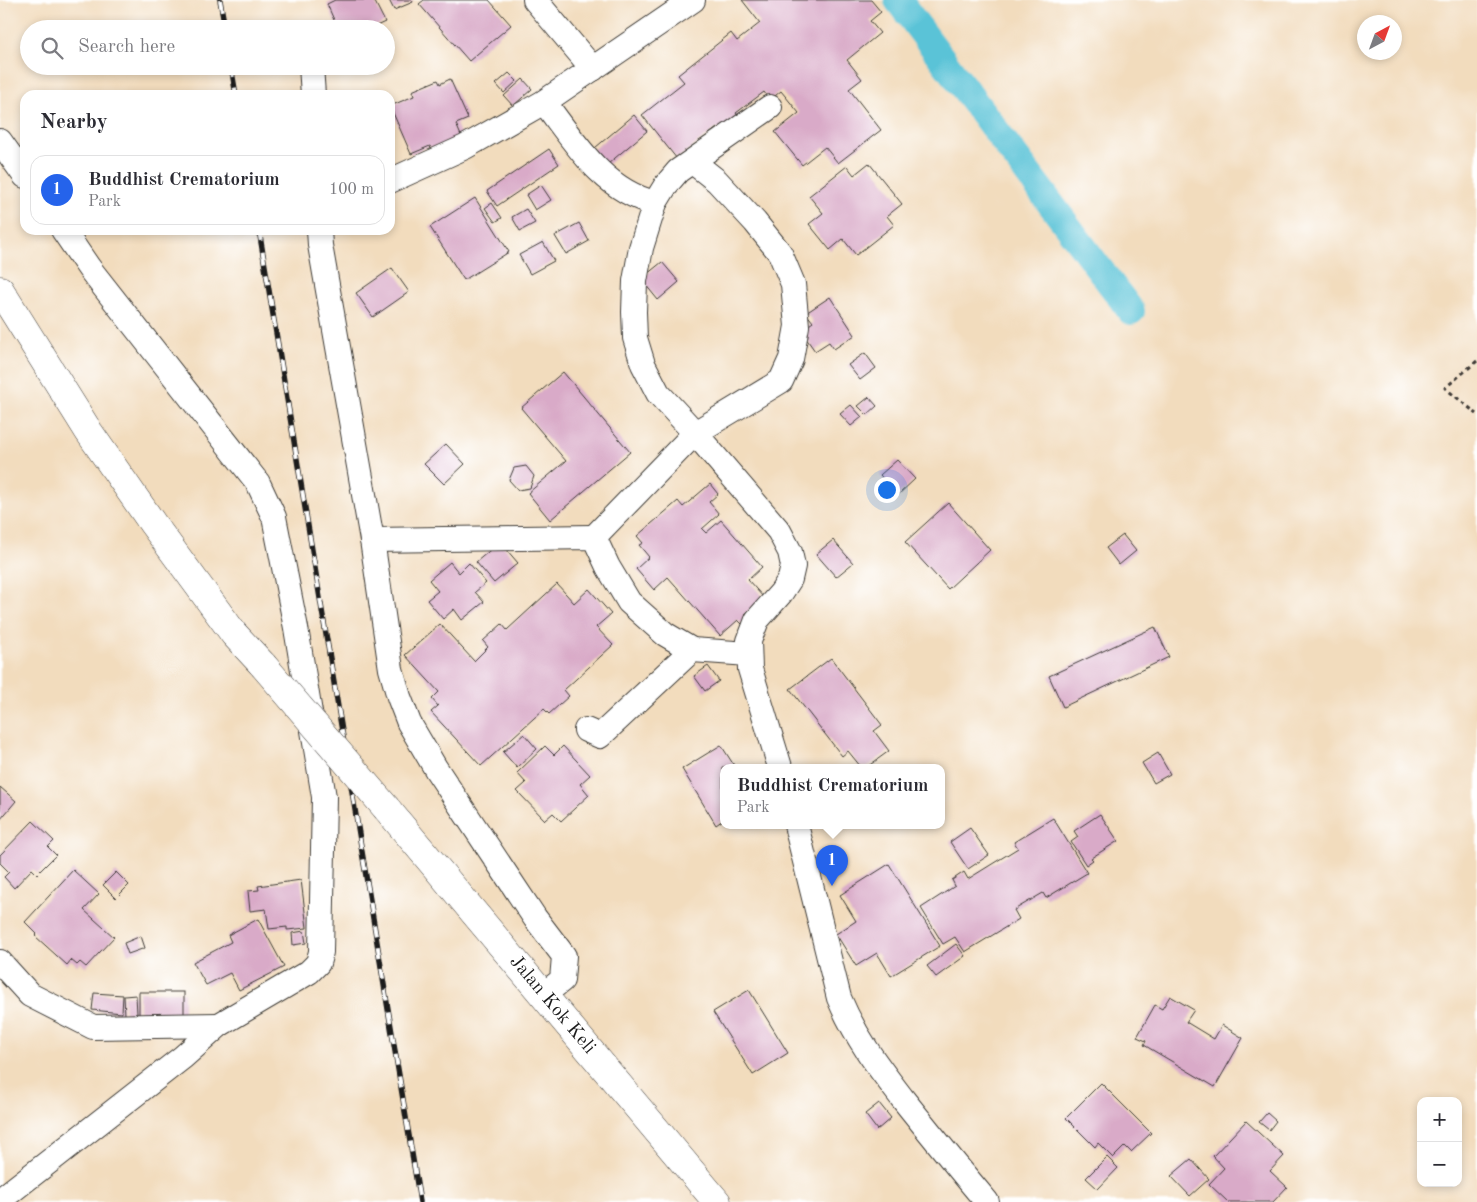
<!DOCTYPE html>
<meta charset="utf-8">
<style>
body{margin:0;font-family:"Old Standard TT",serif;background:#f7f7f7;color:#2b2b33}
.controls{position:absolute;right:15px;bottom:15px;display:grid;overflow:hidden;border-radius:10px;box-shadow:0 2px 8px #0003}
.controls button{width:45px;height:45px;display:grid;place-items:center;padding:0;border:0;border-bottom:1px solid #e1e1e2;background:#fff;color:#2b2b33;font:25px sans-serif}
.compass{position:absolute;left:1357px;top:15px;width:45px;height:45px;border-radius:50%;background:#fff;box-shadow:0 2px 8px #0003;rotate:41deg}
.you{position:absolute;left:886px;top:489px;width:18px;height:18px;margin:-12px;border:4px solid #fff;border-radius:50%;background:#1a73e8;box-shadow:0 0 0 8px #1a73e833}
.badge{display:grid;place-items:center;width:32px;height:32px;border-radius:50%;background:#2563eb;color:#fff;font-size:16px;font-weight:700}
.pin{position:absolute;translate:-50% -41px;filter:drop-shadow(0 1px 2px #0008)}
.pin::after{content:'';position:absolute;top:26px;width:18px;height:15px;background:inherit;clip-path:polygon(0 0,100% 0,50% 100%)}
.popup{position:absolute;left:720px;top:764px;width:225px;height:65px;box-sizing:border-box;display:grid;place-content:center;border-radius:10px;background:#fff;filter:drop-shadow(0 1px 4px #0005);font-size:16px;white-space:nowrap;color:#7c7c81}
.popup b{font-size:19px;color:#2b2b33}
.popup::after{content:'';position:absolute;left:50%;top:100%;margin-left:-10px;border:10px solid transparent;border-top-color:#fff}
.list{margin:0;padding:0;list-style:none}
h2{display:flex;justify-content:space-between;align-items:center;height:65px;margin:0;padding:0 20px;font-size:21px}
h2 small{font-size:16px;font-weight:400;color:#7c7c81}
.list li{display:grid;grid-template-columns:32px 1fr auto;gap:15px;align-items:center;box-sizing:border-box;height:70px;margin:0 10px 10px;padding:0 10px;border:1px solid #e1e1e2;border-radius:15px}
.list b{display:block;font-size:19px;white-space:nowrap}
.list p{margin:0;font-size:16px;white-space:nowrap;color:#7c7c81}
.list em{font-size:16px;font-style:normal;color:#7c7c81}
.icon{flex:none;width:28px;height:28px;fill:none;stroke:currentColor;stroke-width:2;stroke-linecap:round;stroke-linejoin:round}
.map{position:relative;flex:none;width:1477px;height:1202px;overflow:hidden}
.search{position:absolute;background:#fff;box-shadow:0 2px 8px #0003;left:20px;top:20px;width:375px;height:55px;display:flex;align-items:center;gap:12px;box-sizing:border-box;padding:0 18px;border-radius:28px;color:#7c7c81;font-size:19px}
.panel{position:absolute;background:#fff;box-shadow:0 2px 8px #0003;left:20px;top:90px;width:375px;height:145px;border-radius:15px}
.map>svg:first-child{display:block}
</style>
<div class="map">
<svg width="1477" height="1202" viewBox="0 0 1477 1202">
<rect width="100%" height="100%" fill="#fff"/>
<filter id="ink" filterUnits="userSpaceOnUse"><feTurbulence type="fractalNoise" baseFrequency=".02" numOctaves="2"/><feDisplacementMap in="SourceGraphic" scale="10" xChannelSelector="R" yChannelSelector="G"/><feConvolveMatrix kernelMatrix="1 2 1 2 8 2 1 2 1" color-interpolation-filters="sRGB"/></filter>
<filter id="wash" filterUnits="userSpaceOnUse"><feTurbulence type="fractalNoise" baseFrequency=".0096" numOctaves="4" result="noise"/><feDisplacementMap in="SourceGraphic" scale="20" xChannelSelector="R" yChannelSelector="G"/><feGaussianBlur stdDeviation="1.12" result="paint"/><feColorMatrix in="noise" values="0 0 0 0 0 0 0 0 0 0 0 0 0 0 0 0 0 1.4 0 .05"/><feComposite in="paint" operator="in"/></filter>
<g filter="url(#wash)">
<rect width="100%" height="100%" fill="#f2dcbd"/>
<g fill="none" stroke-linecap="round" stroke-linejoin="round">
<path stroke="#5ac3d7" stroke-width="28" d="M898,0L1131,311"/>
</g>
<g id="blocks">
<g fill="#d9aac8">
<path d="M335,0H374L385,22L370,29H338L327,4Z"/>
<path d="M389,0H412L413,2L394,10Z"/>
<path d="M424,0H489L511,25L469,61L419,4Z"/>
<path d="M742,0H871L881,12L870,21L880,33L847,60L862,79L849,89L881,130L838,163L825,147L802,165L775,132L799,113L781,91L770,100L764,92L736,113L741,120L723,135L717,128L677,159L642,115L684,82L678,75L731,33L737,41L760,23Z"/>
<path d="M509,73L517,81L504,93L496,84Z"/>
<path d="M450,79L468,119L456,124L462,138L432,151L430,146L411,154L390,106L414,96L412,91L438,80L440,84Z"/>
<path d="M523,79L532,89L513,106L504,96Z"/>
<path d="M634,115L647,131L602,169L589,153Z"/>
<path d="M549,149L559,164L497,206L487,191Z"/>
<path d="M869,163L902,204L887,216L894,225L856,255L843,239L830,250L809,224L823,213L809,196L847,166L854,175Z"/>
<path d="M541,185L551,200L535,210L526,195Z"/>
<path d="M475,198L509,252L464,280L430,227Z"/>
<path d="M492,203L502,218L495,222L485,208Z"/>
<path d="M526,209L535,223L520,231L512,217Z"/>
<path d="M579,223L589,241L566,254L555,236Z"/>
<path d="M543,242L554,261L530,274L519,255Z"/>
<path d="M662,262L679,282L658,300L641,279Z"/>
<path d="M392,268L409,292L373,317L356,293Z"/>
<path d="M830,297L855,335L834,349L829,342L815,351L801,331L813,322L806,313Z"/>
<path d="M865,353L876,368L860,380L848,365Z"/>
<path d="M563,372L630,452L550,520L528,493L566,461L521,408Z"/>
<path d="M869,397L877,406L867,415L858,406Z"/>
<path d="M851,405L862,417L851,426L840,414Z"/>
<path d="M446,444L465,464L444,484L424,464Z"/>
<path d="M897,460L915,479L898,495L880,475Z"/>
<path d="M526,466L534,476L530,488L518,490L509,480L514,468Z"/>
<path d="M710,484L718,494L709,502L719,514L702,529L706,533L721,520L762,567L748,580L764,598L745,614L748,618L742,624L738,620L720,636L668,577L654,590L636,569L649,557L639,545L643,543L637,536L678,501L683,507Z"/>
<path d="M948,503L990,550L948,589L905,542Z"/>
<path d="M1123,535L1136,551L1119,565L1106,548Z"/>
<path d="M833,540L853,563L836,577L816,554Z"/>
<path d="M500,542L518,563L494,583L476,562Z"/>
<path d="M450,562L459,573L469,563L486,583L475,592L484,602L462,620L454,609L443,619L427,600L438,591L429,580Z"/>
<path d="M557,584L574,603L589,589L611,614L596,627L613,645L564,690L569,696L549,714L544,709L481,766L431,712L438,706L432,699L439,692L405,655L440,624L474,661L488,647L483,641L502,624L507,630Z"/>
<path d="M1155,627L1169,657L1063,707L1049,676Z"/>
<path d="M831,658L882,725L874,731L889,751L867,767H861L848,751L842,756L790,689Z"/>
<path d="M708,666L719,681L705,691L694,676Z"/>
<path d="M524,734L537,749L517,768L503,752Z"/>
<path d="M721,745L735,767H723V820L716,825L682,769Z"/>
<path d="M545,746L554,755L563,746L590,775L580,784L589,795L561,821L553,813L545,820L517,791L526,783L517,773Z"/>
<path d="M1158,753L1170,774L1154,783L1142,763Z"/>
<path d="M0,787L16,801L0,820Z"/>
<path d="M1100,814L1118,841L1091,858L1093,860L1086,865L1071,842L1078,837L1074,831Z"/>
<path d="M1053,818L1087,873L1046,898L1043,893L1014,910L1019,919L965,952L955,937L943,944L921,908L955,886L952,880L964,872L968,879L1018,848L1014,842Z"/>
<path d="M33,821L54,841L48,847L56,855L37,874L32,869L14,888L4,877L9,872L0,863V855Z"/>
<path d="M970,828L989,855L968,869L950,842Z"/>
<path d="M889,864L940,946L891,976L877,953L856,966L836,934L856,921L840,895Z"/>
<path d="M73,870L99,894L84,910L114,937L86,967L80,962L77,965L71,960L67,965L35,936L37,934L25,922Z"/>
<path d="M116,872L129,885L116,898L103,885Z"/>
<path d="M301,880L307,928L287,930V927L269,929L266,909L250,911L248,891L259,890L258,886Z"/>
<path d="M258,919L284,967L239,990L230,973L206,985L193,962L231,942L228,935Z"/>
<path d="M304,931L306,943L293,945L292,933Z"/>
<path d="M141,936L145,948L128,954L124,943Z"/>
<path d="M956,944L965,956L936,977L927,966Z"/>
<path d="M749,990L788,1053L753,1075L713,1012Z"/>
<rect x="139" y="992" width="45" height="23"/>
<path d="M94,993L123,995L122,1013L92,1010Z"/>
<path d="M136,995L137,1014L125,1015L124,996Z"/>
<path d="M1170,996L1194,1010L1186,1022L1214,1039L1222,1025L1243,1038L1215,1087L1144,1045L1146,1041L1137,1037L1155,1005L1162,1009Z"/>
<path d="M1101,1083L1151,1133L1131,1152L1125,1146L1113,1158L1098,1143L1095,1147L1066,1118Z"/>
<path d="M879,1103L891,1118L877,1130L865,1114Z"/>
<path d="M1267,1113L1276,1121L1269,1130L1259,1122Z"/>
<path d="M1246,1121L1284,1156L1270,1171L1287,1187L1273,1202H1228L1209,1184L1224,1168L1213,1156Z"/>
<path d="M1107,1157L1118,1168L1098,1189L1086,1178Z"/>
<path d="M1191,1159L1209,1179L1190,1196L1171,1176Z"/>
</g>
</g>
</g>
<g filter="url(#ink)">
<use href="#blocks" fill-opacity="0" stroke="#3c3934" stroke-width="1"/>
<g fill="none" stroke-linecap="round" stroke-linejoin="round">
<defs>
<g id="minor">
<path d="M535,0L593,69"/>
<path d="M311,66L313,95"/>
<path d="M544,102C574,141 603,191 655,203"/>
<path d="M770,107L678,171L666,185L655,203L641,248L635,281L634,312L635,338L643,364L658,393L695,433L779,531L790,552L793,566L790,579L781,593L757,620L749,641L750,669L780,767"/>
<path d="M0,141L25,176"/>
<path d="M390,181L465,147L544,102L693,0"/>
<path d="M319,230L320,245L372,540L391,669L399,697L409,723L436,769L535,918L564,956L562,980L543,995"/>
<path d="M594,537L695,433L781,381L791,359L797,326L793,284L780,253L755,222L717,181L693,162"/>
<path d="M372,540L594,537L608,567L629,602L665,634L692,650L749,654"/>
<path d="M586,730L600,736L692,650"/>
<path d="M796,825L839,998C856,1038 876,1064 902,1098C930,1133 958,1168 987,1202"/>
<path d="M0,962L30,995L93,1027L219,1025"/>
<path d="M0,1200L183,1057L219,1025L309,972L318,963L321,952L324,797L296,628L274,517L258,483L89,268L63,230"/>
</g>
<g id="tertiary">
<path d="M0,290L89,432L153,524L234,634L263,665"/>
<path d="M387,809L717,1202"/>
</g>
</defs>
<use href="#minor" stroke="#3c3934" stroke-width="26"/>
<use href="#tertiary" stroke="#3c3934" stroke-width="29"/>
<path stroke="#3c3934" stroke-width="3" stroke-dasharray="4 4" stroke-linecap="butt" d="M1477,361L1445,388L1477,414"/>
<use href="#minor" stroke="#fff" stroke-width="24"/>
<use href="#tertiary" stroke="#fff" stroke-width="28"/>
<defs>
<g id="rail">
<path d="M220,0L225,29"/>
<path d="M231,66L236,95"/>
<path d="M259,230L420,1202"/>
</g>
</defs>
<use href="#rail" stroke="#1c1c1c" stroke-width="5.5"/>
<use href="#rail" stroke="#fff" stroke-width="4" stroke-dasharray="11" stroke-linecap="butt"/>
<defs>
<path id="tertiary-bridge" d="M263,665L387,809"/>
</defs>
<use href="#tertiary-bridge" stroke="#3c3934" stroke-width="29" stroke-linecap="butt"/>
<use href="#tertiary-bridge" stroke="#fff" stroke-width="28"/>
</g>
</g>
<g text-anchor="middle" dominant-baseline="central" stroke-width="4" stroke-linejoin="round" paint-order="stroke">
<g font-size="19" fill="#1c1c1c" stroke="#fff">
<text transform="translate(552 1005) rotate(50)">Jalan Kok Keli</text>
</g>
</g>
</svg>
<div class="controls">
<button>+</button>
<button>−</button>
</div>
<svg class="compass" viewBox="-18 -18 36 36"><path d="M0-13l5 13h-10z" fill="#e53935"/><path d="M0 13l5-13h-10z" fill="#7c7c81"/></svg>
<div class="you"></div>
<div class="pin badge" style="left:832px;top:886px">1</div>
<div class="popup"><b>Buddhist Crematorium</b>Park</div>
<div class="search"><svg class="icon" aria-label="search" viewBox="0 0 24 24"><circle cx="10" cy="10" r="6"/><path d="M15 15l6 6"/></svg>Search here</div>
<section class="panel">
<h2>Nearby<small></small></h2>
<ul class="list">
<li><span class="badge">1</span><div><b>Buddhist Crematorium</b><p>Park</p></div><em>100 m</em></li>
</ul>
</section>
</div>
